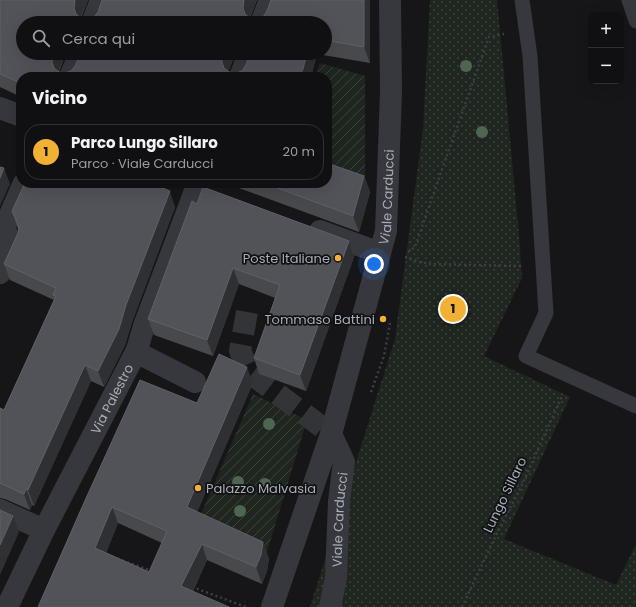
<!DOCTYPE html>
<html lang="it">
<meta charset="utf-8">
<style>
body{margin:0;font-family:Poppins,sans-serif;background:#1e1e20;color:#f1f3f6}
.controls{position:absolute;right:12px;top:12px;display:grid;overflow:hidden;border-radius:8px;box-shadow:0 4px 16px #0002}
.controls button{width:36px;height:36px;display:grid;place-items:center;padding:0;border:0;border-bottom:1px solid #303032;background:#101012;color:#f1f3f6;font:20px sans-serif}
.you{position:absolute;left:374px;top:264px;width:14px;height:14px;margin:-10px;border:3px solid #fff;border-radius:50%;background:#1a73e8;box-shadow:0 0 0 6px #1a73e833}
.badge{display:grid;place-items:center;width:26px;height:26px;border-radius:50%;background:#f2b134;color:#111;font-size:13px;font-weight:700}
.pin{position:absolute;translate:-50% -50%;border:2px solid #fff;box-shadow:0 1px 4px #0006}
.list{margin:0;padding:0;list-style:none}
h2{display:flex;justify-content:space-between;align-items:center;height:52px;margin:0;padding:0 16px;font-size:17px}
h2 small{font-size:13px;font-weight:400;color:#9c9d9f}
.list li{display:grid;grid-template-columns:26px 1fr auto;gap:12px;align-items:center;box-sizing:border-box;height:56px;margin:0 8px 8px;padding:0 8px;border:1px solid #303032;border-radius:16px}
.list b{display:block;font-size:15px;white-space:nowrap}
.list p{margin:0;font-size:13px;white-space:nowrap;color:#9c9d9f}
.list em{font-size:13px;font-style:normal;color:#9c9d9f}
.icon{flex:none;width:22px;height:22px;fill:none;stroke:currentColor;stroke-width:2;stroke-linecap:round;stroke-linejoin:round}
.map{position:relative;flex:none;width:636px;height:607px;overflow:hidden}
.search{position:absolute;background:#101012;box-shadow:0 4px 16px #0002;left:16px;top:16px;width:316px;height:44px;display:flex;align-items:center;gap:10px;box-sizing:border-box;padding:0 14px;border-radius:22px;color:#9c9d9f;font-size:15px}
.panel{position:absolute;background:#101012;box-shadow:0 4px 16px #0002;left:16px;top:72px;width:316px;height:116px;border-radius:16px}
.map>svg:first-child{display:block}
</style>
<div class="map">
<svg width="636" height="607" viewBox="0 0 636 607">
<defs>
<pattern id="park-dots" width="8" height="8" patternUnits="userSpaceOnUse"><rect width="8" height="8" fill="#1e261f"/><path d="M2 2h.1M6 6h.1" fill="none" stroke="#3c433d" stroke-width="1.8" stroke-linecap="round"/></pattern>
<pattern id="garden-furrows" width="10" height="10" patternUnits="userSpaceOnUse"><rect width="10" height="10" fill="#1e261f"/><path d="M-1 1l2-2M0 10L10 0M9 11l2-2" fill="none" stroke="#3c433d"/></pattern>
</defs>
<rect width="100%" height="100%" fill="#161618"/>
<path fill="url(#park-dots)" d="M430,0H497L519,235L522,278L484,356L570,397L504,539L616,585L636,544V607H310L395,339L423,129Z"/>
<g fill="url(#garden-furrows)">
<path d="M320,63L365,76V186L327,172V77H314Z"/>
<path d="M253,394L307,420L267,552L198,521Z"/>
</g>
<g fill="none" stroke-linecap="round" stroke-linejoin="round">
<path stroke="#333438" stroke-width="22" stroke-dasharray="22 11" stroke-linecap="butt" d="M247,312L240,351L250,373L331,434"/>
<g stroke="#3d3f44" stroke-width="2.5" stroke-dasharray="2 3" stroke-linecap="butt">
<path d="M408,252L415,247L441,172L489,37L504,34"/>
<path d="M405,257L420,262L430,264L521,266"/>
<path d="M371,392L384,356L390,323"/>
<path d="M113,557L152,571"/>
<path d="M192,587L246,607"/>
<path d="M462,607L498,531L521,487L562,396"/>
</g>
<g stroke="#37383d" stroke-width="15">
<path d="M522,0L530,56L546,313L526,356L636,406"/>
<path d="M629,0L636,21"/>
</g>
<path stroke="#37383d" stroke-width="22" d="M320,231L380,253"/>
<g stroke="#37383d" stroke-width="22">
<path d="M92,23L101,0"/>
<path d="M261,23L270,0"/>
<path d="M70,77L80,53"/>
<path d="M240,77L249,53"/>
<path d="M0,108L21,116"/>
<path d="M0,273L12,244L4,228L24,183"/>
<path d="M136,352L195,382"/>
<path d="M0,510L44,530"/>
<path id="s1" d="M7,607L44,530L137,350L144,326L198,183"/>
<path id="s2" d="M272,607L331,434L386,231L391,92L390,0"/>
<path id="s3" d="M330,607L336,578L339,501L344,462L331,434"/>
</g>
</g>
<g fill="#506452">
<circle cx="466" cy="66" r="6"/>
<circle cx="482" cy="132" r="6"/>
<circle cx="269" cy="424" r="6"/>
<circle cx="238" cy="482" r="6"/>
<circle cx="265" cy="484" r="6"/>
<circle cx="240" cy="511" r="6"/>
</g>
<g fill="#47494d" fill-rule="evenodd">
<path d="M0,0H88L81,18L88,19L94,17L98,12L102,0H257L250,18L257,19L263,17L267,11L271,0H370V63L317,54L311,77H21V97L0,87ZM23,23H325V53H250L246,65L242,71L236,73L229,72L75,66L71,71L65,73L59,72L66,53H23Z"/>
<path d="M364,176L370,192L359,232L225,183H327Z"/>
<path d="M197,204L349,241L354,257L306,391L259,374L254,358L275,298L239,284L213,356L154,335L148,319Z"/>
<path d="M175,207L132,322L125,345L104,387L91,381L34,506L32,505L30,510L5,499L0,498V408L4,410L54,300L10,280L4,264L18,233V229L12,211Z"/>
<path d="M253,383L197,512L269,558L267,571L262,584L207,560L193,591L38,607L87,496L197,403ZM118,523L162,543L149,572L106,553Z"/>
</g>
<g fill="#2f3033">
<path d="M75,0H88L80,18V23L74,8Z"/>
<path d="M244,0H257L249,18V23L243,8Z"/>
<path d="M364,0H370V63L364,47Z"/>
<path d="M54,53H66L58,72V77L52,62L53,56Z"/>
<path d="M224,53H236L228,73V77L222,62V56Z"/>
<path d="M307,53H317V54L311,77H299Z"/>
<path d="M4,168L10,184L0,206V178Z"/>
<path d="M364,176L370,192L359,232L353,216Z"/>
<path d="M170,191L175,207L132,322L125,345L104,387L98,371L126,305Z"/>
<path d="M349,241L354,257L306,391L300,375Z"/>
<path d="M233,268L239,284L213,356L207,340Z"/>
<path d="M85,365L91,381L34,506L28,490Z"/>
<path d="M247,367L253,383L192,524L187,507Z"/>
<path d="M26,489L32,505L30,510L24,494Z"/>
<path d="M112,507L118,523L101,565L95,548Z"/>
<path d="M13,516L19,532L0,575V545Z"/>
<path d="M263,542L269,558L267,571L262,584L256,567Z"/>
<path d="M202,544L207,560L187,602L181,586Z"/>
</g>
<g fill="#525359" stroke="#5f6168" fill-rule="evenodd">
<path d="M0,0H75L74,8L76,14L81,18L88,19L94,17L98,12L102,0H244L243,8L245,14L250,18L257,19L263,17L267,11L271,0H364V47L325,40V23H23V53H54L53,56L52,62L54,68L59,72L65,73L71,71L75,66L81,53H224L222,56V62L224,68L229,72L236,73L242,71L246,65L250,53H307L303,69L299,77H21V83L0,74Z"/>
<path d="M327,163L364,176L353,216L264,183H327Z"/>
<path d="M0,167L4,168L0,178Z"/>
<path d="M25,183H151L170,191L126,305L119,329L98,371L85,365L28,490L26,489L24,494L0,483V408L4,410L56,296L53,295L56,288L4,264L18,233L19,228L17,222L12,211Z"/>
<path d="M203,187L349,241L300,375L254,358L280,285L233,268L207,340L148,319L192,201L197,204Z"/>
<path d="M219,354L247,367L187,507L263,542L261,555L256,567L202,544L181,586L229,607H38L87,496L140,380L197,403ZM112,507L167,531L149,572L95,548Z"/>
<path d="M0,510L13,516L0,545Z"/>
</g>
<g fill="#f2b134" stroke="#111113" stroke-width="1.5">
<circle cx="338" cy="258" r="4"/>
<circle cx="383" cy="319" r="4"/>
<circle cx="198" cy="488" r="4"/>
</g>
<g text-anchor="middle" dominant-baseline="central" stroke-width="3.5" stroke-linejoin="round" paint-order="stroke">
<g font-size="13" fill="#a8adb8" stroke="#111113">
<text stroke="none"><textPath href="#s2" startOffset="427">Viale Carducci</textPath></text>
<text stroke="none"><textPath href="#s1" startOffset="233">Via Palestro</textPath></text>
<text transform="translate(505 495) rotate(-64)">Lungo Sillaro</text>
<text stroke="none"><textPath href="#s3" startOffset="88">Viale Carducci</textPath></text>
</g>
<g font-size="13" fill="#a8adb8" stroke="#111113" text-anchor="end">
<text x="330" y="258">Poste Italiane</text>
<text x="375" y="319">Tommaso Battini</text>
<text x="206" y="488" text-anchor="start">Palazzo Malvasia</text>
</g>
</g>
</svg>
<div class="controls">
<button>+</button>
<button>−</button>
</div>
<div class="you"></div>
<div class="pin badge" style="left:453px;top:309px">1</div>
<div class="search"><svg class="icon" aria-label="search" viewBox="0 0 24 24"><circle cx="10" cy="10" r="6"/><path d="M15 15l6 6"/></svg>Cerca qui</div>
<section class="panel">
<h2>Vicino<small></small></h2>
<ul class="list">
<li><span class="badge">1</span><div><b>Parco Lungo Sillaro</b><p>Parco · Viale Carducci</p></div><em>20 m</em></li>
</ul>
</section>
</div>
